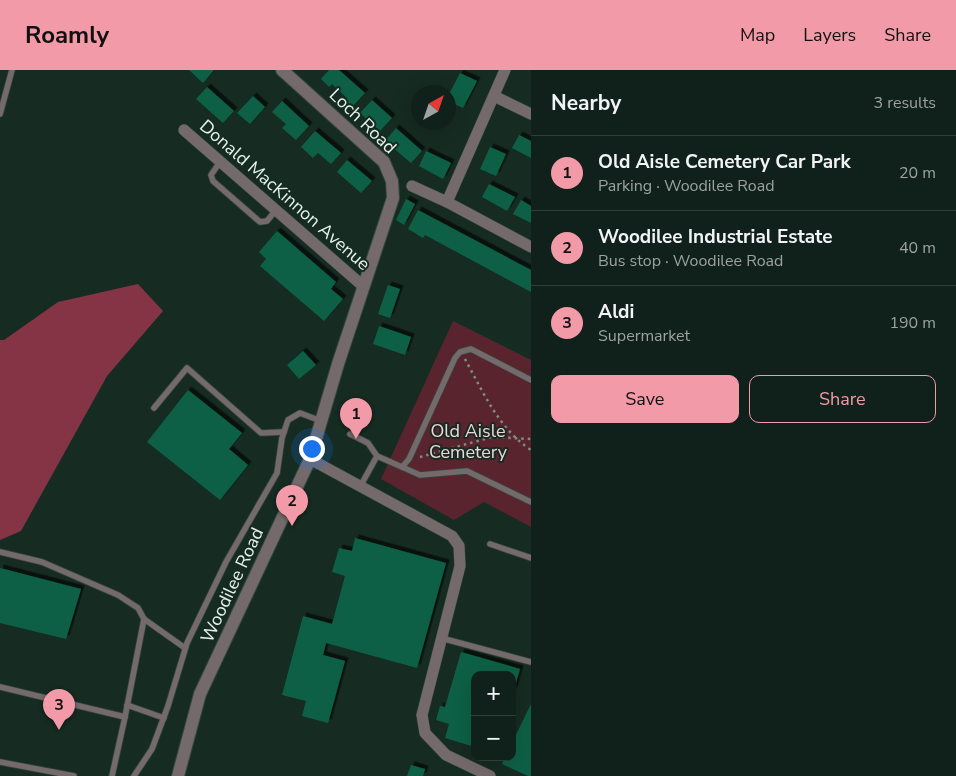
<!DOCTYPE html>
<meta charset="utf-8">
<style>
body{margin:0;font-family:"Nunito Sans",sans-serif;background:#1e2d27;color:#f1f3f6}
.controls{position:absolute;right:15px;bottom:15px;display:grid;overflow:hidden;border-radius:10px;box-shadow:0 5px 20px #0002}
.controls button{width:45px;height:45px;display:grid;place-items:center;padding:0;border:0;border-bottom:1px solid #303e39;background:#10201a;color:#f1f3f6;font:25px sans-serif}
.compass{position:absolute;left:411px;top:15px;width:45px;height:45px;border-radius:50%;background:#10201a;box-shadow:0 5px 20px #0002;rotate:40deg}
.you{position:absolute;left:311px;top:378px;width:18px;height:18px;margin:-12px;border:4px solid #fff;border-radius:50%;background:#1a73e8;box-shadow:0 0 0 8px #1a73e833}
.badge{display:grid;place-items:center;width:32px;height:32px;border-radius:50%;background:#f39aa9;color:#111;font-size:16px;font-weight:700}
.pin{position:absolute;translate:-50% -41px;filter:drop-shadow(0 1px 2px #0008)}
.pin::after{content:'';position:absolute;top:26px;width:18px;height:15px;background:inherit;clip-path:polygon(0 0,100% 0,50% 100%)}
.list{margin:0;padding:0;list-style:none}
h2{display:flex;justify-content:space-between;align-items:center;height:65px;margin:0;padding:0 20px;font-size:21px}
h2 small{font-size:16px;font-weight:400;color:#9ca3a2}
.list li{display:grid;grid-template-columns:32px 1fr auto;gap:15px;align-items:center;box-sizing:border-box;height:75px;padding:0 20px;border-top:1px solid #303e39}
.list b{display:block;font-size:19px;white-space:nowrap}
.list p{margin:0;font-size:16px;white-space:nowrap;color:#9ca3a2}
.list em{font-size:16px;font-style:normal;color:#9ca3a2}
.actions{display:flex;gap:10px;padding:15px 20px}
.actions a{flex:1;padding:11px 0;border:1px solid #f39aa9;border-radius:10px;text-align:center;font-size:18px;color:#f39aa9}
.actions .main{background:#f39aa9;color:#111}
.map{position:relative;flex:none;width:531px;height:706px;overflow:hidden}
header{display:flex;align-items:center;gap:30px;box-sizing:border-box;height:70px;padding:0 25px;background:#f39aa9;color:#111}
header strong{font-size:24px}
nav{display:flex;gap:28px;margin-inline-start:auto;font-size:18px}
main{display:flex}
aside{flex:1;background:#10201a}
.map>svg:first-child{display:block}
</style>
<header>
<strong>Roamly</strong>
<nav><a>Map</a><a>Layers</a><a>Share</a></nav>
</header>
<main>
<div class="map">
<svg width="531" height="706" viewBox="0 0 531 706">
<defs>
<filter id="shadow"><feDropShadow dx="3.5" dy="-3.5" stdDeviation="0" flood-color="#0009"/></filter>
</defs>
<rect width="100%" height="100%" fill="#162b22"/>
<path fill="#5a242f" d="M453,251L531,290V457L484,432L454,450L381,409Z"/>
<path fill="#843445" d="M138,214L163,241L107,306L21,461L0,470V270H4L58,232Z"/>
<g fill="#0c6145" filter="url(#shadow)">
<path d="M189,0H214L203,13Z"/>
<path d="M329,0H339L365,23L352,37L345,30L347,28L332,14L329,17L321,9Z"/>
<path d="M460,3L477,11L463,38L448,31V26Z"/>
<path d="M207,17L234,41L223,53L196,29Z"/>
<path d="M253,26L265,37L250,54L237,43Z"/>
<path d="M372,30L392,48L380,61L360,43Z"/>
<path d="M282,31L309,56L296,70L282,58L286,54L272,42Z"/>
<path d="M396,58L422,81L411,93L385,71Z"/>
<path d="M315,61L341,83L331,94L318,83L313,88L301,77Z"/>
<path d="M519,65L531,71V88L512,78Z"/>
<path d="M490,77L506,84L496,106L480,99Z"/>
<path d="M426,81L451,93L443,109L419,96Z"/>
<path d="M347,90L372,111L361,123L337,102Z"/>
<path d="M489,114L515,127L507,141L482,127Z"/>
<path d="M406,129L415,134L404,155L396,150Z"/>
<path d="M521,130L531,136V153L513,144Z"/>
<path d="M418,140L531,200V222L425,165L423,168L408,159Z"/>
<path d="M277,161L336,212L331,219L343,229L324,251L260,196L266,189L259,182Z"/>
<path d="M388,215L400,219L390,248L378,244Z"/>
<path d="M379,256L411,267L405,285L373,274Z"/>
<path d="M303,281L316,295L299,309L287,295Z"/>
<path d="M188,320L242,363L229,379L248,395L220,430L147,372Z"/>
<path d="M355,468L446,493L417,598L326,573L323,585L345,591L328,653L302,646L306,631L282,625L303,546L332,554L345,506L332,502L339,478L352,481Z"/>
<path d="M0,498L81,519L66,569L0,553Z"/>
<path d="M461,582L520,599L513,623L512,605H475V677L445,668L449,654L436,650L440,636L445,637Z"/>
<path d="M531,634V706H528L502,694L505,687H512V673Z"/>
<path d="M411,695L425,699L423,706H407Z"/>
</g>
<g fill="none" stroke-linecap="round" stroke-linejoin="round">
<defs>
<g id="service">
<path d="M0,44L12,0"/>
<path d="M220,92L211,105L213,111L260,152L267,151L276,140"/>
<path d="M531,310L471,279L460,282L455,288L409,389L402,397L420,405L467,401L531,432"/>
<path d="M154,338L187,298L261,363L284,362"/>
<path d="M350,364L368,373L377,386L361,415"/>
<path d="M377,386L402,397"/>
<path d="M490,474L531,488"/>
<path d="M0,482L42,492L118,525L138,538L144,549L185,578"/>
<path d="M441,568L531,592"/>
<path d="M0,617L125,647L144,549"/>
<path d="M127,635L164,648"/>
<path d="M0,692L74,706"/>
<path d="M112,706L125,647"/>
<path d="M134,706L152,679L168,636L187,573L226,492L277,403L282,368L288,350L300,343L321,351"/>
</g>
<g id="minor">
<path d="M494,26L531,44"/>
<path d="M184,60L363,216"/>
<path d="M412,116L447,132L531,177"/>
<path d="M447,132L505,0"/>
<path d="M310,389L452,466L459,476L460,496L422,645L425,663L446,685L490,706"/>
</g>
<path id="tertiary" d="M178,706L200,624L310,389L338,294L393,128L392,111L384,92L282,0"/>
</defs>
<use href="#service" stroke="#33473e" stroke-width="7"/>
<use href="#minor" stroke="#33473e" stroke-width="12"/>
<use href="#tertiary" stroke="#33473e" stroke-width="14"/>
<g stroke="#7c8d85" stroke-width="2.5" stroke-dasharray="2.5 4" stroke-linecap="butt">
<path d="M465,289C483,322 499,359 531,380"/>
<path d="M420,387L492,367L531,369"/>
</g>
<use href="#service" stroke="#756a6b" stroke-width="5.5"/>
<use href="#minor" stroke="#756a6b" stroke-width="11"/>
<use href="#tertiary" stroke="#756a6b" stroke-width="12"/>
</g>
<g text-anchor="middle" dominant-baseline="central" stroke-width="4" stroke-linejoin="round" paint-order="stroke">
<g font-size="18" fill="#e5f2eb" stroke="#162b22">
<text transform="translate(363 51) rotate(44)">Loch Road</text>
<text transform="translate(285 125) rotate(41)">Donald MacKinnon Avenue</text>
<text transform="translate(232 515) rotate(-65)">Woodilee Road</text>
</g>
<g font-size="18" fill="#efd6d9" stroke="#162b22">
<text x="468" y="361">Old Aisle<tspan x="468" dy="21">Cemetery</tspan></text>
</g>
</g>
</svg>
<div class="controls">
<button>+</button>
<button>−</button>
</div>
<svg class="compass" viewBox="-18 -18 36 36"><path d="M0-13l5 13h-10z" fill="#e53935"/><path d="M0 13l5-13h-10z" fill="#9ca3a2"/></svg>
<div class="you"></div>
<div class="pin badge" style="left:356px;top:369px">1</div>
<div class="pin badge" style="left:292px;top:456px">2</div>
<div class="pin badge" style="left:59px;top:660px">3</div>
</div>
<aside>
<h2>Nearby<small>3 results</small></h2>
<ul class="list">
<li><span class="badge">1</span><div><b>Old Aisle Cemetery Car Park</b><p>Parking · Woodilee Road</p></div><em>20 m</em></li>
<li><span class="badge">2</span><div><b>Woodilee Industrial Estate</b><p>Bus stop · Woodilee Road</p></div><em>40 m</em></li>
<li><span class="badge">3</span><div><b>Aldi</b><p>Supermarket</p></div><em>190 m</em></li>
</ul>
<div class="actions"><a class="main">Save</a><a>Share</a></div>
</aside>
</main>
